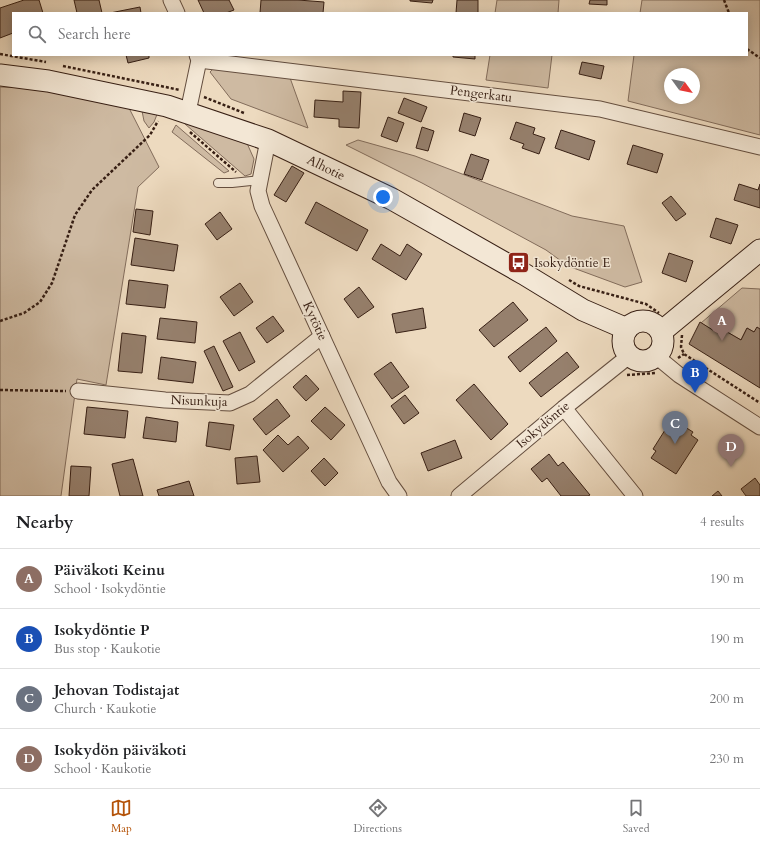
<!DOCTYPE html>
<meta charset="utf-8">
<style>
body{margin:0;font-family:Cardo,serif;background:#f2f2f2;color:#202124}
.compass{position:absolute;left:664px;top:68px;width:36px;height:36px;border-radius:50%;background:#fff;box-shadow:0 2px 10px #0003;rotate:123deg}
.you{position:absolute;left:383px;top:197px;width:14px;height:14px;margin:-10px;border:3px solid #fff;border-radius:50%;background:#1a73e8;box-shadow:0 0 0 6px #1a73e833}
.badge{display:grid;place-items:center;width:26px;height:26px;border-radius:50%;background:#b45309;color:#fff;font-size:13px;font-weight:700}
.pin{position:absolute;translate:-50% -33px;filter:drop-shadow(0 1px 2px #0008)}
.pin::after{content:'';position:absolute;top:21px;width:14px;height:12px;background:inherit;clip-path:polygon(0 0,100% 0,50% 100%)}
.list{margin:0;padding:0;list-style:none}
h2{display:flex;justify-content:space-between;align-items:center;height:52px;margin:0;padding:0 16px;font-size:17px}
h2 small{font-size:13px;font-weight:400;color:#757577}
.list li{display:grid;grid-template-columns:26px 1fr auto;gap:12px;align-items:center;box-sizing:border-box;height:60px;padding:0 16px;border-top:1px solid #e0e0e0}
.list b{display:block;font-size:15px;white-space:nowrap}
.list p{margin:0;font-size:13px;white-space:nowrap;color:#757577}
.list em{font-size:13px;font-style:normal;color:#757577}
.icon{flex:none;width:22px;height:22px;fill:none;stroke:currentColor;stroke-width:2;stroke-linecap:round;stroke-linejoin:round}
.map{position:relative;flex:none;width:760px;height:496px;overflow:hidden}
.search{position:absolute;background:#fff;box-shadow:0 2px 10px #0003;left:12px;right:12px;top:12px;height:44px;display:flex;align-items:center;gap:10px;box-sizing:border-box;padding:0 14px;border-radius:0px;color:#757577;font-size:15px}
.sheet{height:292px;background:#fff}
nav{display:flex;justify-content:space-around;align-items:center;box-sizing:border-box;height:56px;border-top:1px solid #e0e0e0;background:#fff;font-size:11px;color:#757577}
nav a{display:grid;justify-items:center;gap:2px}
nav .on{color:#b45309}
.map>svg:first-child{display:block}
</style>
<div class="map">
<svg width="760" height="496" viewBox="0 0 760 496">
<rect width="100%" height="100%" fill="#eddabf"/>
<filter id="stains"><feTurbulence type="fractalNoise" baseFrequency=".005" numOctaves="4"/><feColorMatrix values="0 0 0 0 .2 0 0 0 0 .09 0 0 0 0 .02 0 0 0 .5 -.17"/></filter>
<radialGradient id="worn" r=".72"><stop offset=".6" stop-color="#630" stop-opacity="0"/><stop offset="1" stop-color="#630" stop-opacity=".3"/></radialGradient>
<g fill="#cebaa2" stroke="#826c5b" fill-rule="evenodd">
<path d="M497,0H559L558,13H495Z"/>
<path d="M642,0H760V135L628,101L634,55H747V13H640ZM670,74H694V98H670Z"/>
<path d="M490,55H552L548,88L486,80Z"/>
<path d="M215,67L289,75L308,128L231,99L210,72Z"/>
<path d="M0,87L31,88L129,108L159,167L138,187L106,385L77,379L61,496H0Z"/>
<path d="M142,111L158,112L154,122L149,128L144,121Z"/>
<path d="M186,121L246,141L254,159L251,174L245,176L185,124Z"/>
<path d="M176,125L229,171L224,173L172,132Z"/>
<path d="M358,140L415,156L572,216L624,226L642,282L625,287L568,266L546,250L422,183L346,145Z"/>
<path d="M742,288L760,289V329L754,332L747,328L741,340L722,329L719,334L701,323Z"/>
</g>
<g fill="#96806d" stroke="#371f14">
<path d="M24,0H39L43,13H13V33L0,38V8Z"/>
<path d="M74,0H99L102,13H77Z"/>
<path d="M198,0H229L234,10L226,13H204Z"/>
<path d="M261,0H298L324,2L323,13H260Z"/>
<path d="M410,0H433L432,3L410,1Z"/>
<path d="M457,0H478V13H456Z"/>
<path d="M590,0H607V5L589,4Z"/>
<path d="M140,7L141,13H110Z"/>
<path d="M124,55H149V58L128,63L126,55Z"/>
<path d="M453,55H475V59L453,57Z"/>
<path d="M582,62L604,66L601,79L579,74Z"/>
<path d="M343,91L361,92L359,128L339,127V119L314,117L315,100L343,102Z"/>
<path d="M404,98L427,107L421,122L398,113Z"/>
<path d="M464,113L481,118L475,136L459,131Z"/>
<path d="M388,117L404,123L397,142L381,136Z"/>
<path d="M516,122L535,128L533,134L545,138L539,154L522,148L524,144L510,139Z"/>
<path d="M422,127L434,131L428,151L416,148Z"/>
<path d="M561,130L595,141L589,160L555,148Z"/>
<path d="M633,145L663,154L657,173L627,164Z"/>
<path d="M471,154L489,160L482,180L464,174Z"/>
<path d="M292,166L304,173L286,202L274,195Z"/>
<path d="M739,184L758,190L760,184V208L734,200Z"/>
<path d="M671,196L686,214L676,221L662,203Z"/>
<path d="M316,202L368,230L357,251L305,223Z"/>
<path d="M136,209L153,211L150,235L133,232Z"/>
<path d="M220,212L232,229L217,240L205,224Z"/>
<path d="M716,218L738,225L731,244L710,237Z"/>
<path d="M135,238L178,245L174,271L131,265Z"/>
<path d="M381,244L400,256L407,244L422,254L406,280L372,259Z"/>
<path d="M669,253L693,261L686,282L662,273Z"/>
<path d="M129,280L168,285L165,308L126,304Z"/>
<path d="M240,283L253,302L234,316L220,297Z"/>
<path d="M359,287L374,307L358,318L344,299Z"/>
<path d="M513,302L528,320L494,347L479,330Z"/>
<path d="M423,308L426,328L396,333L392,314Z"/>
<path d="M273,316L284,331L267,343L256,328Z"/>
<path d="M160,318L197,322L195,343L157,339Z"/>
<path d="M700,322L719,334L722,329L741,340L747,328L754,332L757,327L760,329V388L689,344Z"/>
<path d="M546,327L557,341L520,372L508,357Z"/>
<path d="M240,332L255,362L239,371L223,341Z"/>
<path d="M122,333L146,336L142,373L118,371Z"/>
<path d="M214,346L233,387L223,391L204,351Z"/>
<path d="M567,352L579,367L541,397L529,383Z"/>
<path d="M161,357L196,362L193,383L158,379Z"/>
<path d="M391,362L409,387L392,399L374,374Z"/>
<path d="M306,375L319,389L306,401L293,387Z"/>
<path d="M474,384L508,424L491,440L456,400Z"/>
<path d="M405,395L419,413L404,424L391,406Z"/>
<path d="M277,399L290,416L266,435L253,419Z"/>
<path d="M87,407L128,411L125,438L84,434Z"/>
<path d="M325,407L345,425L331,440L311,421Z"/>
<path d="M146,417L178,422L176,442L143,438Z"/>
<path d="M672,419L693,432L691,435L698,440L676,474L651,458L656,451L653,449Z"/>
<path d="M209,422L234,425L230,450L206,446Z"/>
<path d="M278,435L288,445L298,436L309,448L283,472L263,450Z"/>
<path d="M455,440L462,458L428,471L421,453Z"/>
<path d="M549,454L558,466L563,462L590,495L588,496H561L547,478L542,482L531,469Z"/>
<path d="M257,456L260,482L237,484L235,458Z"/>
<path d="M324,458L338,473L325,486L311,471Z"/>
<path d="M133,459L143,496H120L112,464Z"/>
<path d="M71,466L91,467L89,496H69Z"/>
<path d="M755,478L760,485V496H746L741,489Z"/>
<path d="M189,481L194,496H159L157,490Z"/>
<path d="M718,491L722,496H712Z"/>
</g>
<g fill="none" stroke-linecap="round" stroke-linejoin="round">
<defs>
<path id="lane" d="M218,183H232L260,180"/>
<g id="street">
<path d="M171,0L177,13"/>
<path d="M199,60L600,109L760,147"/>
<path d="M188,112L199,60L197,55"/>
<path d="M268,140L258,191L262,206L389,482L399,496"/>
<path d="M656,356L679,375L760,427"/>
<path d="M78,391L165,400L230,403L250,394L322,336"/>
<path d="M564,408L635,496"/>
<path d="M459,496L564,408L629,356"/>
</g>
<g id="secondary">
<path d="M0,75L48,81L167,106L268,140L392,199L524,274L583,310L627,329"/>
<circle cx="643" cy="341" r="20"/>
<path d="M661,332L760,250"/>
</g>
</defs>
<use href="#lane" stroke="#644e3f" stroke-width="10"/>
<use href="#street" stroke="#644e3f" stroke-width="17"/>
<use href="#secondary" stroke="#371f14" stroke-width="23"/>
<g stroke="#371f14" stroke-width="2.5" stroke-dasharray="3 2" stroke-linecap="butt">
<path d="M724,0L729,13"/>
<path d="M747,49L760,58"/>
<path d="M0,54L46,62"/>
<path d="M63,66L180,90"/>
<path d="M204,97L244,113"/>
<path d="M190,132L236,172"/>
<path d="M569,280L579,286L646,304L659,313"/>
<path d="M0,321L24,313L40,302L52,283L75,215L92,190L150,135L158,121"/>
<path d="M682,335L681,347L684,354L760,403"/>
<path d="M678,358L684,354"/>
<path d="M627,375L656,373"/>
<path d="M0,390L66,391"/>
</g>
<use href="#lane" stroke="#f3e7d5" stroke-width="8"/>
<use href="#street" stroke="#f3e7d5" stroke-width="15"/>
<use href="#secondary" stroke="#f3e7d5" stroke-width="21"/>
</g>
<defs>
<symbol id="bus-square" viewBox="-11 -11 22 22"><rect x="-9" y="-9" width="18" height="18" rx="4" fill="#8f2418" stroke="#f3e7d5"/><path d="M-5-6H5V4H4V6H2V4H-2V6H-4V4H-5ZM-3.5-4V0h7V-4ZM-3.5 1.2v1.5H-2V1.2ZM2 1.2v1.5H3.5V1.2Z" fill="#fff"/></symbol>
</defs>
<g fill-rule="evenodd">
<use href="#bus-square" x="506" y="250" width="25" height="25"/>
</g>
<g text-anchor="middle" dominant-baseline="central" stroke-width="3" stroke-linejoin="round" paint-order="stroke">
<g font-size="13" fill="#371f14" stroke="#f3e7d5">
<text transform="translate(481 94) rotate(7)">Pengerkatu</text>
<text transform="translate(326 168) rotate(26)">Alhotie</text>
<text transform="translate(315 321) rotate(65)">Kytötie</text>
<text transform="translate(199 401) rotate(2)">Nisunkuja</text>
<text transform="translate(543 425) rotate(-40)">Isokydöntie</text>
</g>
<g font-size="13" fill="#371f14" stroke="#f3e7d5" text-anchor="start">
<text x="534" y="263">Isokydöntie E</text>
</g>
</g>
<rect width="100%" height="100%" filter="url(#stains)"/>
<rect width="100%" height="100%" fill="url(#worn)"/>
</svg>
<svg class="compass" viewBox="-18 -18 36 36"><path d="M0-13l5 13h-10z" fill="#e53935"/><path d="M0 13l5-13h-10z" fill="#757577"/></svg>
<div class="you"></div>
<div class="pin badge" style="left:722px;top:341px;background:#8d6e63">A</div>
<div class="pin badge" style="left:695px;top:393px;background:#1a4fb4">B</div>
<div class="pin badge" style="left:675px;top:444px;background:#6b7280">C</div>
<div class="pin badge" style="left:731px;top:467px;background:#8d6e63">D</div>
<div class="search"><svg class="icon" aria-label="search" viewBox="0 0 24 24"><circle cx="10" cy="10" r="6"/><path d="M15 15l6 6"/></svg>Search here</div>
</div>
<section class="sheet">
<h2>Nearby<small>4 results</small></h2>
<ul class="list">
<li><span class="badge" style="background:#8d6e63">A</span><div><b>Päiväkoti Keinu</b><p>School · Isokydöntie</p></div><em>190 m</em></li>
<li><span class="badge" style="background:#1a4fb4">B</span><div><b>Isokydöntie P</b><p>Bus stop · Kaukotie</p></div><em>190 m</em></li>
<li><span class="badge" style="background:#6b7280">C</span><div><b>Jehovan Todistajat</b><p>Church · Kaukotie</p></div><em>200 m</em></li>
<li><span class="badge" style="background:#8d6e63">D</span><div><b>Isokydön päiväkoti</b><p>School · Kaukotie</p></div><em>230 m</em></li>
</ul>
</section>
<nav>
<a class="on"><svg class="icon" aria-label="map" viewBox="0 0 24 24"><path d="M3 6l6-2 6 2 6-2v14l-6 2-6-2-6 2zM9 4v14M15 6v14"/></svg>Map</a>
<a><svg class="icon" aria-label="directions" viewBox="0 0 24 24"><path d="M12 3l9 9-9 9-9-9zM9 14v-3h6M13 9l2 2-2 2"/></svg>Directions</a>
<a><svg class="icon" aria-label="saved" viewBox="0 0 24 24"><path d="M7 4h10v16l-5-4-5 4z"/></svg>Saved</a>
</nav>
